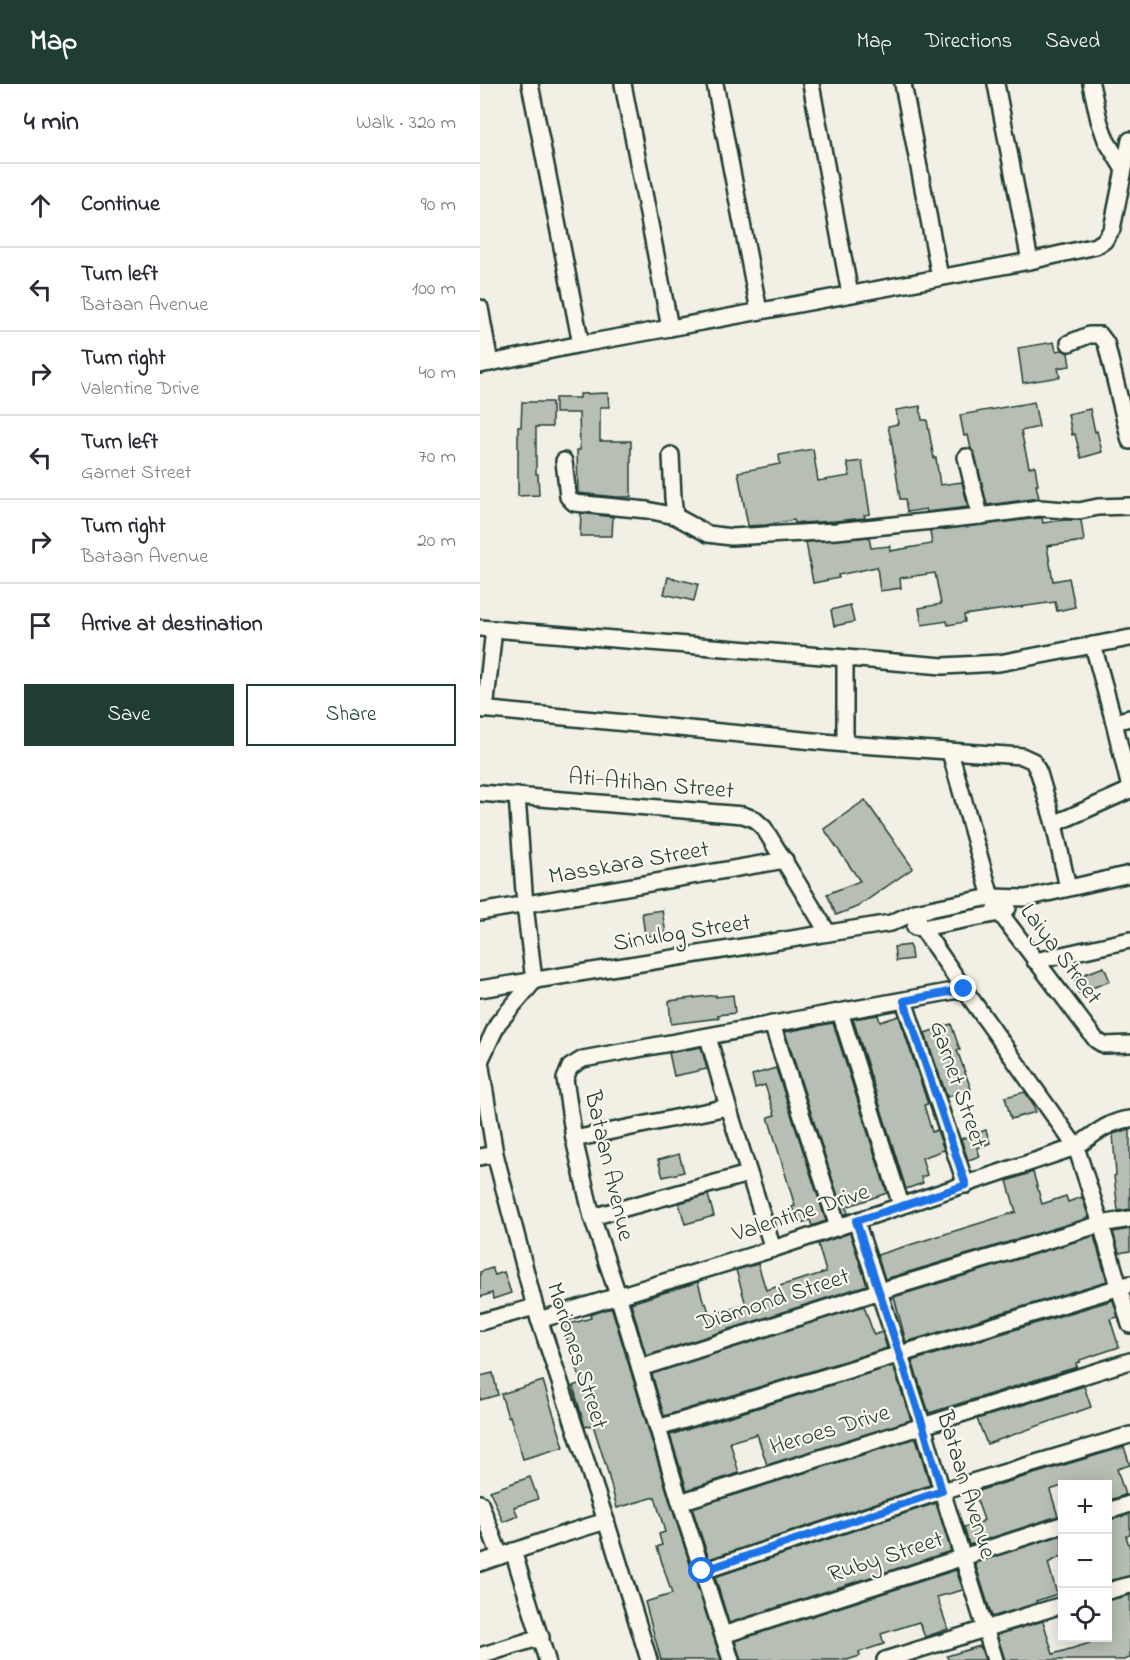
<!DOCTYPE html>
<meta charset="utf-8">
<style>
body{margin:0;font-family:"Indie Flower",sans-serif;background:#f7f7f7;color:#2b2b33}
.controls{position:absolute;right:18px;bottom:18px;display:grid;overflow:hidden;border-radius:0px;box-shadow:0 3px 15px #0003}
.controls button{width:54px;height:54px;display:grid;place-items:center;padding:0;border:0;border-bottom:2px solid #e1e1e2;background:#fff;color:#2b2b33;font:30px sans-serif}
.stop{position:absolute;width:18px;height:18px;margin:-14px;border:4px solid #1a73e8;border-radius:50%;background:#fff}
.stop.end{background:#1a73e8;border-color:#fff;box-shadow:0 2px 6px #0008}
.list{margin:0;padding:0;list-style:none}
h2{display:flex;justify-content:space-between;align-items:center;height:78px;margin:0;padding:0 24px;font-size:26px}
h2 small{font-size:20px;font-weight:400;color:#7c7c81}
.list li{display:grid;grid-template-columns:39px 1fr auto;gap:18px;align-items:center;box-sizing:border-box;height:84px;padding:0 24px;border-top:2px solid #e1e1e2}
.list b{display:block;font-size:22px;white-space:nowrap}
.list p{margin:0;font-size:20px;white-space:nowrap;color:#7c7c81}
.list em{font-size:20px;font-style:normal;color:#7c7c81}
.actions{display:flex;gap:12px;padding:18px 24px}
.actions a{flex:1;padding:14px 0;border:2px solid #1f3d34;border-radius:0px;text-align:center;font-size:21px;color:#1f3d34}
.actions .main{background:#1f3d34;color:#fff}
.icon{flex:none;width:33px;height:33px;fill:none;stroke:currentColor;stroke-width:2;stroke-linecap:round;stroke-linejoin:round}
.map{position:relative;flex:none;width:650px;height:1576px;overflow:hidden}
header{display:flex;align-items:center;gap:36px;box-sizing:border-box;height:84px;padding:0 30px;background:#1f3d34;color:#fff}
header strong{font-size:28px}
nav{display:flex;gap:33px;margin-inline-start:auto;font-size:21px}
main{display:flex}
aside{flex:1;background:#fff}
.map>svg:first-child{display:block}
</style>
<header>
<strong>Map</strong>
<nav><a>Map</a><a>Directions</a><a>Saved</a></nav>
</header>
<main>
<aside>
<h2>4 min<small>Walk · 320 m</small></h2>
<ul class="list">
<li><svg class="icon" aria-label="ahead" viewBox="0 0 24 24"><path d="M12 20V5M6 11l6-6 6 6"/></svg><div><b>Continue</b></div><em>90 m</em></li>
<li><svg class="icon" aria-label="left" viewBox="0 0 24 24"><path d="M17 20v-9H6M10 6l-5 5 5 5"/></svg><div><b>Turn left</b><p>Bataan Avenue</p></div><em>100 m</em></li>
<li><svg class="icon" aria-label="right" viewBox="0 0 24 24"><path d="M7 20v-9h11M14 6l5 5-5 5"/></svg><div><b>Turn right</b><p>Valentine Drive</p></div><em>40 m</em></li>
<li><svg class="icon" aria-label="left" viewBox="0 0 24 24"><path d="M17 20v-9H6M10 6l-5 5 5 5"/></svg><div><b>Turn left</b><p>Garnet Street</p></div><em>70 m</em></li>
<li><svg class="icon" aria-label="right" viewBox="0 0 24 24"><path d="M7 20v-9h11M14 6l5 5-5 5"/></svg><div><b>Turn right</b><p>Bataan Avenue</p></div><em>20 m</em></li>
<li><svg class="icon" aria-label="arrive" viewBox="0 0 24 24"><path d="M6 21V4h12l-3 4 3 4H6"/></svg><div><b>Arrive at destination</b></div></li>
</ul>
<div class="actions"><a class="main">Save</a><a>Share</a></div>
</aside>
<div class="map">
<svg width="650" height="1576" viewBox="0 0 650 1576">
<rect width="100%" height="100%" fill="#f2f0e5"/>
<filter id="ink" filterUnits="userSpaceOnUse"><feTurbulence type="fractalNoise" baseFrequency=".0167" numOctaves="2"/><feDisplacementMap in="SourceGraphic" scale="12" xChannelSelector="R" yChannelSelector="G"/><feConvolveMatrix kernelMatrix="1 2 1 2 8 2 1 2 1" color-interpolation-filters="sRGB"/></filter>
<g filter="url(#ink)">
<g fill="#b7beb3" stroke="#1f3d34" stroke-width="1.5">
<path d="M574,258L576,267L583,266L588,269L590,282L578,284L580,293L543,299L538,264Z"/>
<path d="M128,309L129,323H120V357H151V413H136L98,409L97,366H100L99,329H75V314H100V310Z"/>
<path d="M42,318H72V343H56V390H58L59,411L38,412V343H41Z"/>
<path d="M554,318L559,343L541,347L549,383L555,382L558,401H556L559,414L507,421L495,371L491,365L488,351L484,352L480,331Z"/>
<path d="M440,322L442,336H447L454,375L456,374L460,401L482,398L488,423L447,428L446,425L427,428L425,415H420L412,360L408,342L418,340L416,326Z"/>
<path d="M610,325L615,348L617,347L622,368L601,374L595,350L592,351L588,330Z"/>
<path d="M333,365L338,397L370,392L367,379L382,377L390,430L384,431L385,434L355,437L322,439V438L315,439L314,436L286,441L268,442L258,388L300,380L299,371Z"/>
<path d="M101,429L133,433L132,452H100Z"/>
<path d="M559,434H562L563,439L584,436H601L604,457L567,462L573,497L589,494L595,523L577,527L575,518L484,531L485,538L468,541L467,537L442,541L439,524L461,520L455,489L420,494L421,504L400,507L397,483L358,491L359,494L333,499L326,458L389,453L391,464L410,462V467L452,460L450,447Z"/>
<path d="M188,493L218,500L214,517L184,510Z"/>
<path d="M370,521L374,538L354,542L351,526Z"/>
<path d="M385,716L433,784L377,823L356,831L347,810L380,797L344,745Z"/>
<path d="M182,826L186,850L165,852L162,829Z"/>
<path d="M430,861L432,875L416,877L414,863Z"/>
<path d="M624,883L630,897L599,909L594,894Z"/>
<path d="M236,911V913L253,911L255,929L238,931L239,934L191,940L189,917Z"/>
<path d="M398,931L400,938L419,932L448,1020L444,1021L452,1048L457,1046L464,1066L442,1074L447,1091L441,1093L443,1099L426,1105L373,935Z"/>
<path d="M353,939L407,1109L366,1123L368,1129L364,1131L305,948Z"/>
<path d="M471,940L480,966H477L491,1005L467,1013L445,949Z"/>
<path d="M221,963L227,985L194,992L189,969Z"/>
<path d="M296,984L346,1137L332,1142L330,1136L318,1140L312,1123L315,1122L288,1033L295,1031L285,1001L275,1004L272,991Z"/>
<path d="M545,1008L553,1020L556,1028L531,1035L525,1013Z"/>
<path d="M650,1045V1125L638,1127L634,1092L636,1091L633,1050Z"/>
<path d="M506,1046L510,1059L497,1064L500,1072L488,1076L481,1055Z"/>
<path d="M199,1070L204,1088L183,1093L178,1076Z"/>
<path d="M553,1088L562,1120L586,1112L588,1118L602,1113L609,1134L405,1195L397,1171L536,1128L527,1097Z"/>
<path d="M228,1111L234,1132L205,1140L199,1119Z"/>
<path d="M650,1145V1167L639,1169L633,1148Z"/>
<path d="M370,1149L387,1201L166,1272L151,1219L218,1198L224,1220L226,1219L230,1231L266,1221L256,1186L278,1180L286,1206L346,1188L338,1160Z"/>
<path d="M614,1152L627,1197L426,1258L414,1213Z"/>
<path d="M12,1184L15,1191L24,1188L31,1209L13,1215L12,1209L0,1213V1188Z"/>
<path d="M633,1216L638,1233L630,1235L639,1263L600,1276V1278L596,1279L597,1283L449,1329L432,1277Z"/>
<path d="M384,1222L394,1251L402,1248L407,1264L184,1332L172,1290Z"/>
<path d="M128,1225H132L191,1421L241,1576H181L165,1518L192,1510L177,1463L182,1461L179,1450L185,1448L175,1413L137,1424L126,1382L113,1341L105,1343L102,1333L93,1302L101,1299L90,1258L88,1259L83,1242L111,1234L110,1231Z"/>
<path d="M413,1282L431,1336L287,1381L277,1350L250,1358L259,1389L207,1406L190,1351Z"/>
<path d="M13,1289L18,1311L0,1316V1292Z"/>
<path d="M63,1297L84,1363L43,1375L30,1332L28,1333L21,1310Z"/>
<path d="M604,1302L611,1323L507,1360L497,1335Z"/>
<path d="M436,1354L450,1401L229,1475L212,1424Z"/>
<path d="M644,1363L650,1381L637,1385L645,1411L627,1417V1401H582V1402L570,1406L578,1432L489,1461L484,1443L502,1438V1437L504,1436L494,1408Z"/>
<path d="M50,1393L58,1415L34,1423L38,1432L23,1438L10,1407Z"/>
<path d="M456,1419L471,1467L249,1539L235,1493Z"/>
<path d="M650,1430V1451L646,1452L650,1464V1492L627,1497V1437Z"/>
<path d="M582,1451V1472L568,1479L577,1510L556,1517L557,1519L512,1533L495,1479Z"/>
<path d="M476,1486L483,1506L457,1513L468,1545L445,1553L439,1538L401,1550L404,1560L379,1568L380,1572L367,1576H261L255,1557Z"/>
<path d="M650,1511V1574L644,1576H525L517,1551L563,1537L573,1570L627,1554V1516Z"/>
<path d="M500,1562L505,1576H468L467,1572Z"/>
</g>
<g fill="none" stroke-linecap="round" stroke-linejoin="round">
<defs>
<g id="minor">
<path d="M50,0L101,260"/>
<path d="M143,0L190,244L550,177L616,162L624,157L632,145L650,56"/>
<path d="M235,0L279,227"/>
<path d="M331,0L370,210"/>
<path d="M423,0L460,193"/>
<path d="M516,0L550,177"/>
<path d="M611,0L619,36L626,56L643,84"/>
<path d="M0,224L10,279"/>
<path d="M589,259L609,251H620L626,259L650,357"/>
<path d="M0,281L101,260L190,244"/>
<path d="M191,371L193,414L195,432"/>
<path d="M486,373L500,432"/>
<path d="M84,377L88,413L94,419L167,426L195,432L228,450L251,453L356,447L500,432L559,424L599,427L618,423L650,422"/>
<path d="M0,544L463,582L519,579L650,554"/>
<path d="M613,561L634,638L650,704"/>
<path d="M365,574V660"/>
<path d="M0,625L365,660L542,672L553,677L559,689L574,740L588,804"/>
<path d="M5,626L14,545"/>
<path d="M634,638L650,634"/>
<path d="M470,668L511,813L520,829L616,956L624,961L650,960"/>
<path d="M0,709L263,731L274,735L284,744L348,849"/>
<path d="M574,740L650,706"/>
<path d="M0,828L305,776"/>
<path d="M435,828L442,844L484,905L596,1063C613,1051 629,1037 650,1035"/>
<path d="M435,843L442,844L520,829L528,824"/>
<path d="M555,877L650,856"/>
<path d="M0,905L411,839L435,828L464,822L511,813L546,814L650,790"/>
<path d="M424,917L486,1101"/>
<path d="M360,928L421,1121"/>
<path d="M292,940L358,1143"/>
<path d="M228,953L248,1023L293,1165"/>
<path d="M0,977L15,1070L55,1223L126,1437L169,1576"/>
<path d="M0,977L18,939L54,897L45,821L37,712"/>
<path d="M94,1055L248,1023"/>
<path d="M0,1073L15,1070"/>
<path d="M112,1133L268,1090"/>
<path d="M376,1137L443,1342L462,1407L515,1576"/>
<path d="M59,1236L293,1165L596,1063L621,1140L650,1241"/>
<path d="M0,1238L55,1223"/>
<path d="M160,1284L400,1207L621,1140L650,1135"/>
<path d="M178,1344L650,1200"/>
<path d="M200,1418L650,1277"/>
<path d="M0,1419L20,1472"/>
<path d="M628,1427L650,1420"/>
<path d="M33,1467L67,1576"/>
<path d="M0,1479L87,1449L126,1437"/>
<path d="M223,1487L462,1407L650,1351"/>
<path d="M628,1507L650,1501"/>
<path d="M243,1551L582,1441"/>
<path d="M0,1572L61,1553"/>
<path d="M251,1576L200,1418L138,1211L112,1133L94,1055L85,995L90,983L103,975L484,905"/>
<path d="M405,1576L582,1521"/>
</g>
</defs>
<use href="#minor" stroke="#1f3d34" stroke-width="20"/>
<use href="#minor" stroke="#fbf7ec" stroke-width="15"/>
</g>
</g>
<g fill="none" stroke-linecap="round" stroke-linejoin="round" filter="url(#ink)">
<path stroke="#1a73e8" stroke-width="8" d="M222,1487L462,1407L443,1342L376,1137L486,1101L424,917L484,905"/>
</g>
<g text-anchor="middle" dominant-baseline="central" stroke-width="4.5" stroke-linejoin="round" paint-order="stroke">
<g font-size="24" fill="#1f3d34" stroke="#fbf7ec">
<text transform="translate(171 701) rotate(5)">Ati-Atihan Street</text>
<text transform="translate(149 780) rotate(-10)">Masskara Street</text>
<text transform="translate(202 850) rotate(-9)">Sinulog Street</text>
<text transform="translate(580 871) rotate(53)">Laiya Street</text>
<text transform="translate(477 1001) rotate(71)">Garnet Street</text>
<text transform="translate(128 1082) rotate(77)">Bataan Avenue</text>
<text transform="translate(321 1130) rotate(-18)">Valentine Drive</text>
<text transform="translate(294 1217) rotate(-18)">Diamond Street</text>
<text transform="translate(96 1272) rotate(72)">Moriones Street</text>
<text transform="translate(350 1347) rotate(-17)">Heroes Drive</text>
<text transform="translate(485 1401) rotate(73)">Bataan Avenue</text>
<text transform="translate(406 1474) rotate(-18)">Ruby Street</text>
</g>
</g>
</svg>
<div class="controls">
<button>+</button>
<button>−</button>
<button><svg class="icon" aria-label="locate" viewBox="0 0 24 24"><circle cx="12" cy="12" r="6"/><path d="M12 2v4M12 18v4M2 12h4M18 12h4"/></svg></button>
</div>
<div class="stop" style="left:222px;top:1487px"></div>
<div class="stop end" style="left:484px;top:905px"></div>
</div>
</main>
